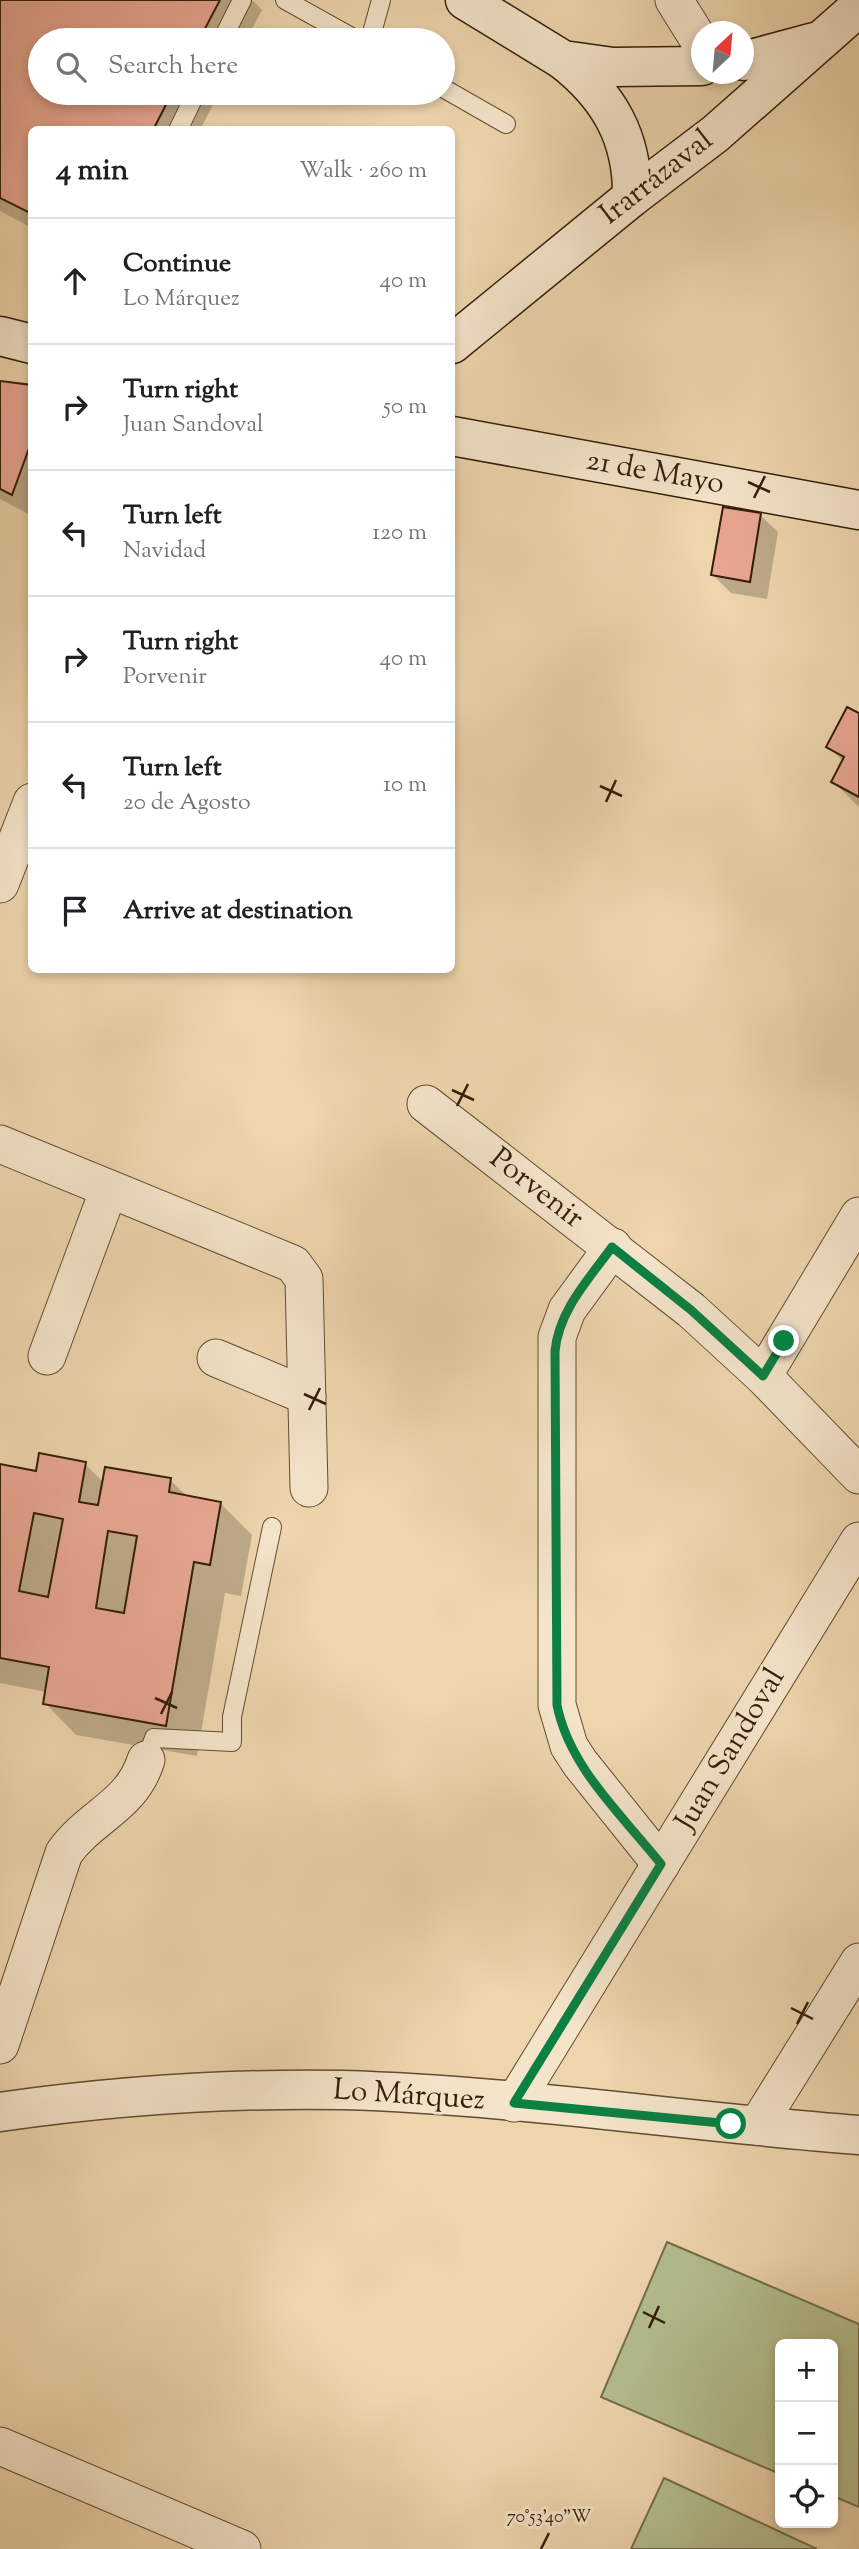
<!DOCTYPE html>
<meta charset="utf-8">
<style>
body{margin:0;font-family:"Sorts Mill Goudy",serif;background:#f6f6f6;color:#202124}
.controls{position:absolute;right:21px;bottom:21px;display:grid;overflow:hidden;border-radius:10px;box-shadow:0 4px 10px #0003}
.controls button{width:63px;height:63px;display:grid;place-items:center;padding:0;border:0;border-bottom:2px solid #e0e0e0;background:#fff;color:#202124;font:35px sans-serif}
.compass{position:absolute;left:691px;top:21px;width:63px;height:63px;border-radius:50%;background:#fff;box-shadow:0 4px 10px #0003;rotate:26deg}
.stop{position:absolute;width:21px;height:21px;margin:-16px;border:5px solid #0b8043;border-radius:50%;background:#fff}
.stop.end{background:#0b8043;border-color:#fff;box-shadow:0 2px 7px #0008}
.list{margin:0;padding:0;list-style:none}
h2{display:flex;justify-content:space-between;align-items:center;height:91px;margin:0;padding:0 28px;font-size:30px}
h2 small{font-size:23px;font-weight:400;color:#757577}
.list li{display:grid;grid-template-columns:46px 1fr auto;gap:21px;align-items:center;box-sizing:border-box;height:126px;padding:0 28px;border-top:2px solid #e0e0e0}
.list b{display:block;font-size:26px;white-space:nowrap}
.list p{margin:0;font-size:23px;white-space:nowrap;color:#757577}
.list em{font-size:23px;font-style:normal;color:#757577}
.icon{flex:none;width:38px;height:38px;fill:none;stroke:currentColor;stroke-width:2;stroke-linecap:round;stroke-linejoin:round}
.map{position:relative;flex:none;width:859px;height:2549px;overflow:hidden}
.search{position:absolute;background:#fff;box-shadow:0 4px 10px #0003;left:28px;top:28px;width:427px;height:77px;display:flex;align-items:center;gap:18px;box-sizing:border-box;padding:0 24px;border-radius:38px;color:#757577;font-size:26px}
.panel{position:absolute;background:#fff;box-shadow:0 4px 10px #0003;left:28px;top:126px;width:427px;height:847px;border-radius:10px}
.map>svg:first-child{display:block}
</style>
<div class="map">
<svg width="859" height="2549" viewBox="0 0 859 2549">
<rect width="100%" height="100%" fill="#eed5ad"/>
<filter id="stains"><feTurbulence type="fractalNoise" baseFrequency=".00286" numOctaves="4"/><feColorMatrix values="0 0 0 0 .2 0 0 0 0 .09 0 0 0 0 .02 0 0 0 .5 -.17"/></filter>
<radialGradient id="worn" r=".72"><stop offset=".6" stop-color="#630" stop-opacity="0"/><stop offset="1" stop-color="#630" stop-opacity=".3"/></radialGradient>
<g fill="#b4be8e" stroke="#746e4a" stroke-width="2">
<path d="M667,2242L859,2324V2507L833,2496V2344H780V2474L601,2397Z"/>
<path d="M664,2478L817,2549H631Z"/>
</g>
<g fill="#0003">
<path d="M0,0H252L262,10L246,40H40V93H219L200,130H32V228L0,211Z"/>
<path d="M0,383L32,387V516L0,499Z"/>
<path d="M760,515L778,532L767,599L731,593L713,575Z"/>
<path d="M859,715V807L834,782L844,762L828,747Z"/>
<path d="M85,1464L104,1483L170,1480L188,1497L220,1503L252,1535L241,1596L225,1593L197,1756L76,1735L45,1703L47,1692L0,1683V1466L37,1473Z"/>
</g>
<g fill="#e9a793" stroke="#331e07" stroke-width="2" fill-rule="evenodd">
<path d="M0,0H220L199,40H40V93H172L153,130H32V214L0,198Z"/>
<path d="M0,381L32,385V440L12,495L0,489Z"/>
<path d="M723,507L761,513L750,582L711,575Z"/>
<path d="M847,707L859,713V797L831,782L844,757L826,747Z"/>
<path d="M39,1453L86,1462L79,1502L98,1505L105,1467L171,1478L169,1492L221,1502L210,1565L194,1562L166,1726L43,1704L49,1667L0,1658V1464L36,1471ZM34,1513L63,1519L48,1597L19,1591ZM108,1531L137,1536L124,1613L96,1608Z"/>
</g>
<g fill="none" stroke-linecap="round" stroke-linejoin="round">
<defs>
<g id="service">
<path d="M285,0L357,40"/>
<path d="M222,40L242,0"/>
<path d="M370,40L381,0"/>
<path d="M443,88L506,124"/>
<path d="M178,130L196,93"/>
<path d="M146,1760L154,1738L232,1742V1717L272,1527"/>
</g>
<g id="minor">
<path d="M674,0L702,45"/>
<path d="M0,884L32,802"/>
<path d="M426,1104L691,1310L763,1376L859,1475"/>
<path d="M0,1144L293,1264L304,1279L309,1488"/>
<path d="M613,1247L567,1310L557,1337V1705L569,1746L580,1763L661,1864"/>
<path d="M47,1356L109,1189"/>
<path d="M216,1358L307,1396"/>
<path d="M763,1376L859,1216"/>
<path d="M0,2045L64,1853C91,1815 131,1807 146,1760"/>
<path d="M514,2103L859,1541"/>
<path d="M757,2126L859,1962"/>
<path d="M0,2446L242,2549"/>
</g>
<path id="tertiary" d="M0,2112C113,2096 228,2088 343,2090C515,2095 687,2122 859,2135"/>
<g id="secondary">
<path d="M465,0L563,60L613,67L702,66"/>
<path d="M563,60C609,96 633,138 632,197"/>
<path d="M744,61L814,42"/>
<path d="M0,336L32,344"/>
<path d="M452,344L632,197L715,134L859,7"/>
<path d="M452,436L859,510"/>
</g>
</defs>
<use href="#service" stroke="#624c30" stroke-width="20"/>
<use href="#minor" stroke="#624c30" stroke-width="39"/>
<use href="#tertiary" stroke="#624c30" stroke-width="41"/>
<use href="#secondary" stroke="#331e07" stroke-width="41"/>
<use href="#service" stroke="#f4e4ca" stroke-width="18"/>
<use href="#minor" stroke="#f4e4ca" stroke-width="37"/>
<use href="#tertiary" stroke="#f4e4ca" stroke-width="38"/>
<use href="#secondary" stroke="#f4e4ca" stroke-width="38"/>
</g>
<g fill="none" stroke-linecap="round" stroke-linejoin="round">
<path stroke="#0b8043" stroke-width="9" d="M731,2124L514,2103L661,1864C622,1815 569,1767 557,1705L555,1351C559,1310 589,1279 612,1247L691,1310L763,1376L784,1341"/>
</g>
<path fill="none" stroke="#331e07" stroke-width="2.5" d="M748,482L770,492M754,498L765,476M600,786L622,796M606,802L616,780M452,1090L474,1100M457,1106L468,1084M304,1394L326,1404M309,1410L320,1388M155,1698L177,1708M161,1714L172,1692M791,2008L813,2019M797,2024L808,2002M643,2312L665,2323M649,2328L659,2306M541,2549L549,2533"/>
<g text-anchor="middle" dominant-baseline="central" stroke-width="6" stroke-linejoin="round" paint-order="stroke">
<g font-size="30" fill="#331e07" stroke="#f4e4ca">
<text transform="translate(657 178) rotate(-38)">Irarrázaval</text>
<text transform="translate(655 473) rotate(10)">21 de Mayo</text>
<text transform="translate(536 1189) rotate(38)">Porvenir</text>
<text transform="translate(731 1750) rotate(-59)">Juan Sandoval</text>
<text transform="translate(409 2096) rotate(4)">Lo Márquez</text>
</g>
</g>
<g font-size="18" text-anchor="middle" fill="#331e07" stroke="#f4e4ca" stroke-width="6" stroke-linejoin="round" paint-order="stroke">
<text x="549" y="2522">70°53'40"W</text>
</g>
<rect width="100%" height="100%" filter="url(#stains)"/>
<rect width="100%" height="100%" fill="url(#worn)"/>
</svg>
<div class="controls">
<button>+</button>
<button>−</button>
<button><svg class="icon" aria-label="locate" viewBox="0 0 24 24"><circle cx="12" cy="12" r="6"/><path d="M12 2v4M12 18v4M2 12h4M18 12h4"/></svg></button>
</div>
<svg class="compass" viewBox="-18 -18 36 36"><path d="M0-13l5 13h-10z" fill="#e53935"/><path d="M0 13l5-13h-10z" fill="#757577"/></svg>
<div class="stop" style="left:731px;top:2124px"></div>
<div class="stop end" style="left:784px;top:1341px"></div>
<div class="search"><svg class="icon" aria-label="search" viewBox="0 0 24 24"><circle cx="10" cy="10" r="6"/><path d="M15 15l6 6"/></svg>Search here</div>
<section class="panel">
<h2>4 min<small>Walk · 260 m</small></h2>
<ul class="list">
<li><svg class="icon" aria-label="ahead" viewBox="0 0 24 24"><path d="M12 20V5M6 11l6-6 6 6"/></svg><div><b>Continue</b><p>Lo Márquez</p></div><em>40 m</em></li>
<li><svg class="icon" aria-label="right" viewBox="0 0 24 24"><path d="M7 20v-9h11M14 6l5 5-5 5"/></svg><div><b>Turn right</b><p>Juan Sandoval</p></div><em>50 m</em></li>
<li><svg class="icon" aria-label="left" viewBox="0 0 24 24"><path d="M17 20v-9H6M10 6l-5 5 5 5"/></svg><div><b>Turn left</b><p>Navidad</p></div><em>120 m</em></li>
<li><svg class="icon" aria-label="right" viewBox="0 0 24 24"><path d="M7 20v-9h11M14 6l5 5-5 5"/></svg><div><b>Turn right</b><p>Porvenir</p></div><em>40 m</em></li>
<li><svg class="icon" aria-label="left" viewBox="0 0 24 24"><path d="M17 20v-9H6M10 6l-5 5 5 5"/></svg><div><b>Turn left</b><p>20 de Agosto</p></div><em>10 m</em></li>
<li><svg class="icon" aria-label="arrive" viewBox="0 0 24 24"><path d="M6 21V4h12l-3 4 3 4H6"/></svg><div><b>Arrive at destination</b></div></li>
</ul>
</section>
</div>
